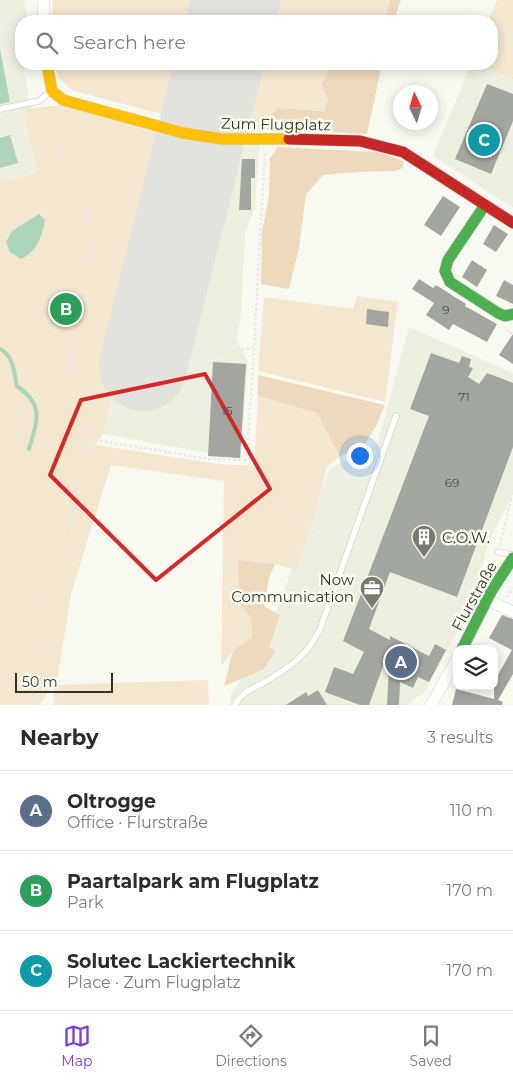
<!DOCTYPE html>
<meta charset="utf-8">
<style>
body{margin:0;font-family:Montserrat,sans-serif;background:#f7f7f7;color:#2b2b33}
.controls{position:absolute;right:15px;bottom:15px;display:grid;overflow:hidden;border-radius:10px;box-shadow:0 2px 12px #0003}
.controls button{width:45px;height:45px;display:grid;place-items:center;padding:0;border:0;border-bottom:1px solid #e1e1e2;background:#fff;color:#2b2b33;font:25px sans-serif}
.compass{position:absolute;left:393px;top:85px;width:45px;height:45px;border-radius:50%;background:#fff;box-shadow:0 2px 12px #0003;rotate:355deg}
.scale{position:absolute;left:15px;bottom:12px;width:98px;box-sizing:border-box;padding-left:5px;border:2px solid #32332d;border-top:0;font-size:14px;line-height:18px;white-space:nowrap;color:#32332d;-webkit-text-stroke:4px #fafdee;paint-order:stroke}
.you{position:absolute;left:359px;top:455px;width:18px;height:18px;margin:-12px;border:4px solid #fff;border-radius:50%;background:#1a73e8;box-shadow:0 0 0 8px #1a73e833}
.badge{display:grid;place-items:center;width:32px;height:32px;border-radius:50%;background:#7c3aed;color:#fff;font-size:16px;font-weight:700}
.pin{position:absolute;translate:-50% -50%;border:2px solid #fff;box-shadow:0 1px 5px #0006}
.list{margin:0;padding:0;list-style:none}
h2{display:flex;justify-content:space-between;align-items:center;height:65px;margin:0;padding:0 20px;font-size:21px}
h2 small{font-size:16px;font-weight:400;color:#7c7c81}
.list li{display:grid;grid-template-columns:32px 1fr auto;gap:15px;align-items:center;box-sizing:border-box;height:80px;padding:0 20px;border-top:1px solid #e1e1e2}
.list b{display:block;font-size:19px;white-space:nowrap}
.list p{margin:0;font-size:16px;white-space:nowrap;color:#7c7c81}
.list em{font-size:16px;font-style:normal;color:#7c7c81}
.icon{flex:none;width:28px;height:28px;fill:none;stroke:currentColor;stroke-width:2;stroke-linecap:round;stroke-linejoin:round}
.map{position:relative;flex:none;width:513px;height:705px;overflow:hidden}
.search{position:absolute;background:#fff;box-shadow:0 2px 12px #0003;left:15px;right:15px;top:15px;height:55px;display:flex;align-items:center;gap:12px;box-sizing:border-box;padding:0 18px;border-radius:20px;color:#7c7c81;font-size:19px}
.sheet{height:305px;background:#fff}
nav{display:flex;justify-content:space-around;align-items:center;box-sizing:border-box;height:70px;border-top:1px solid #e1e1e2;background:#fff;font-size:14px;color:#7c7c81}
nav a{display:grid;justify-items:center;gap:2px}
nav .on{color:#7c3aed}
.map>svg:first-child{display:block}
</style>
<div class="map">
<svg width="513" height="705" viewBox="0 0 513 705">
<rect width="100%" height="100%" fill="#f8faf2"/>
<g fill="#edf0e1">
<path d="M0,0H24L27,16L16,28L31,108L23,113L37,172L0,183Z"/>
<path d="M206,0H268L262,21H201Z"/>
<path d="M190,64H252L236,131L260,133L255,207L245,233L241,315L236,338L248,362L241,459L103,434Z"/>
<path d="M471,64H482L513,80V208L433,156Z"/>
<path d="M409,327L513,373V494L489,541L472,604L426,690L408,705H230L231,694L263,647L329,469L377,445Z"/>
</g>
<g fill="#f4e7d0">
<path d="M53,0H205L199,21H52Z"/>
<path d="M269,0H390L385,21H264Z"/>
<path d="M497,0H513V80L482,64H492V21H488Z"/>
<path d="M56,64H187L172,117L71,90L58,77Z"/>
<path d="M254,64H333L321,85L328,98L324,111L277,108L262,129L237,130Z"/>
<path d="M62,105L171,137L103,434L95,445L218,464L254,466L258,396L318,413L340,456L327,467L313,521L296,570L275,564L238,561L251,617L252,637L233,650L221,666L224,481L111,465L71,594L58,676L40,705H0V183L37,172L23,112L31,108Z"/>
<path d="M357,296L398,302L385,402L258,371L264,297L353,309Z"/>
<path d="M208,680L209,705H54L53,685Z"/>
</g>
<g fill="#eddabc">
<path d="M390,0H401L394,21H385Z"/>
<path d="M333,64H382L367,134L262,129L277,108L324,111L328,98L321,85Z"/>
<path d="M278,147L379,152L403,161V168L395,171L359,172L323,175L306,194L299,248L289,289L261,284L262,232L269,195L270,158Z"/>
<path d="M258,375L385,405L376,426L363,447L340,456L317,413L258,396Z"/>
<path d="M238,560L275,564L269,578L264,606L280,615L269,648L276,650L264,669L224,686L233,650L252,637L251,617L240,604Z"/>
</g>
<g fill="#acd4ba">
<path d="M0,49L10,102L0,104Z"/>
<path d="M10,135L18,163L0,168V138Z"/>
<path d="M39,214L45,220C42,237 37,251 21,259L10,252L6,242L12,231Z"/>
</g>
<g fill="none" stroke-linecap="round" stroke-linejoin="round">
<path stroke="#acd4ba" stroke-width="4" d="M0,349C14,356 14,373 17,386C45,406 37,420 29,449"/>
<g stroke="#e2e3de" stroke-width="88">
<path d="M230,21L236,0"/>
<path d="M143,367L219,64"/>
</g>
</g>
<g fill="#a3a5a0">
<path d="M487,84L513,94V121L491,174L455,159Z"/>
<path d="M242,159H255V178H251V210H239Z"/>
<path d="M443,196L460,207L441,236L424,225Z"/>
<path d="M494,225L508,234L496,252L483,244Z"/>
<path d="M472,260L487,270L477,287L462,277Z"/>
<path d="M419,279L433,288L436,285L466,304L465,306L497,324L487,342L453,324L449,330L426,315L434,303L412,289Z"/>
<path d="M504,280L513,285V304L496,296Z"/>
<path d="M367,309L389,312L388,327L366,324Z"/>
<path d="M513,334V364L499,355Z"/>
<path d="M431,353L459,363L462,356L471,359L469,367L473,368L468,377L479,384L487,373L513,383V447L457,597L390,572L369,629L390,640V636L429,656L435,644L446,650L429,682L418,677L413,688L400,682L399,705H387L390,647L369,705H360L325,692L334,667L353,674L364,652L343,641L429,416L410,409Z"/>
<path d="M213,362L246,364L240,458L208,456Z"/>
<path d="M502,615L513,619V674L498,700L503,702L502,705H452L456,689L494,699V682L512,650L489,638Z"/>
<path d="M318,690L327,705H286L306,692L308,696Z"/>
</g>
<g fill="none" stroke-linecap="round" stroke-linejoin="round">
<defs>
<g id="lane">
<path d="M0,109L39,101L51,91"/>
<path d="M498,552L513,555"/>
<path d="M235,705C242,692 252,689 265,682C290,667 307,656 320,629L396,416"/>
</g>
<g id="street">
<path d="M43,21L44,0"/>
<path d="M488,600L513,612"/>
<path d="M431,705L457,659"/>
</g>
<g id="fast">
<path d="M485,205L448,260L445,271L450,282L498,313L505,316L513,314"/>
<path d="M462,649L492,590L513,558"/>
</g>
<path id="slow" d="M47,64L52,91L63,100L183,133L222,139H289"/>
<path id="jam" d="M289,139L360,141L403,152L513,223"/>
</defs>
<use href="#lane" stroke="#d2d4cd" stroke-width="7"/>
<use href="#street" stroke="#d2d4cd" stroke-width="12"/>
<use href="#fast" stroke="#d2d4cd" stroke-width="12"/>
<use href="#slow" stroke="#d2d4cd" stroke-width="12"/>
<use href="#jam" stroke="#d2d4cd" stroke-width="12"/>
<g stroke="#e7e7e5" stroke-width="2.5" stroke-dasharray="2.5 2.5" stroke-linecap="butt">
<path d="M508,329V332L513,334"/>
<path d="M254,348L247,452C256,493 294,518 326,542"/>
<path d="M212,354L254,348L265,153"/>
<path d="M90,439L209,459L249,460"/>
<path d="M500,545L511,499L513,498"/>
<path d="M507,597L513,588"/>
<path d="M16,705L45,654V603L63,558L78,481L90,439L78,405L72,370L76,312L91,241L88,210L78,193L66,180L62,156L66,116"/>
</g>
<use href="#lane" stroke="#fefefd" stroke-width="5.5"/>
<use href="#street" stroke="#fefefd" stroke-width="11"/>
<use href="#fast" stroke="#4caf50" stroke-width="11"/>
<use href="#slow" stroke="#ffc107" stroke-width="11"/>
<use href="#jam" stroke="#c62828" stroke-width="11"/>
</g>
<path fill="none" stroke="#d62828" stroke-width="4" stroke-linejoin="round" d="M205,374L270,489L156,580L50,475L81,400Z"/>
<defs>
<symbol id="building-pin" viewBox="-11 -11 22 30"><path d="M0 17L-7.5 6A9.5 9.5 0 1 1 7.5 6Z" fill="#777972" stroke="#fafdee"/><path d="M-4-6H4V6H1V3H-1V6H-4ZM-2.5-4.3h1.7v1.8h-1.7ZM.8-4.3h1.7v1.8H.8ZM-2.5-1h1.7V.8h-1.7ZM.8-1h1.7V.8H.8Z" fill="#fff"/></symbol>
<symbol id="office-pin" viewBox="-11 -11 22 30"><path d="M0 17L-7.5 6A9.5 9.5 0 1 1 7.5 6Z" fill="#777972" stroke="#fafdee"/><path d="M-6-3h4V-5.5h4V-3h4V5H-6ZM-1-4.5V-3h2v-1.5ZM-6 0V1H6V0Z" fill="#fff"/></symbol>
</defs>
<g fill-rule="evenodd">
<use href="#building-pin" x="410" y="523" width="28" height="38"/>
<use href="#office-pin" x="358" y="574" width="28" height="38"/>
</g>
<g text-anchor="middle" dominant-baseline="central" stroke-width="5" stroke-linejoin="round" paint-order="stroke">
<g font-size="12" fill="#4e504a">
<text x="446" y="309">9</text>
<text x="464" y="396">71</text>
<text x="227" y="410">15</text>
<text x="452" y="482">69</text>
</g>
<g font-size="15" fill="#32332d" stroke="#fafdee">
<text transform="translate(276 124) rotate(1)">Zum Flugplatz</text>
<text transform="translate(474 596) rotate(-61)">Flurstraße</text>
</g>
<g font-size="15" fill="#32332d" stroke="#fafdee" text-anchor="start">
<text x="442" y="537">C.O.W.</text>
<text x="354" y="579" text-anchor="end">Now<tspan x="354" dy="17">Communication</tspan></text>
</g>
</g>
</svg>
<div class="controls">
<button><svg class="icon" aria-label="layers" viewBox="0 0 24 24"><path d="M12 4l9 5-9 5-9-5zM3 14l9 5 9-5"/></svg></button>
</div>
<svg class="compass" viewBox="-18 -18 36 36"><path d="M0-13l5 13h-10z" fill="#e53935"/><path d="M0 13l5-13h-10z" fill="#7c7c81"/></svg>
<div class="scale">50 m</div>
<div class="you"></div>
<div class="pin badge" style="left:401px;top:662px;background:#5c6f8a">A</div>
<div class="pin badge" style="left:66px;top:309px;background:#2e9e5b">B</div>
<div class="pin badge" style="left:484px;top:140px;background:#0f9aa8">C</div>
<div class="search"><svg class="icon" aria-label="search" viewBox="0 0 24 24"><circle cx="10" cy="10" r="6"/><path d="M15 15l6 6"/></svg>Search here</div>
</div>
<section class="sheet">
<h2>Nearby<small>3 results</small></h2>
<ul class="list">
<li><span class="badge" style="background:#5c6f8a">A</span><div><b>Oltrogge</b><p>Office · Flurstraße</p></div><em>110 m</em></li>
<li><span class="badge" style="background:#2e9e5b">B</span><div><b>Paartalpark am Flugplatz</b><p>Park</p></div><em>170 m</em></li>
<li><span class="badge" style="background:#0f9aa8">C</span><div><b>Solutec Lackiertechnik</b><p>Place · Zum Flugplatz</p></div><em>170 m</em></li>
</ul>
</section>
<nav>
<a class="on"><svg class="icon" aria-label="map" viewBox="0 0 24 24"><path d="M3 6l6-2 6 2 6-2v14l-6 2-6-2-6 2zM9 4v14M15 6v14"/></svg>Map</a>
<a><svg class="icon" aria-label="directions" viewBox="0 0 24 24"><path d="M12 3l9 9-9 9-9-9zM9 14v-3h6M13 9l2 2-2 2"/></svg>Directions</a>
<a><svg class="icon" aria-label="saved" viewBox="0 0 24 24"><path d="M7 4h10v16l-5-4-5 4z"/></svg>Saved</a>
</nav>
